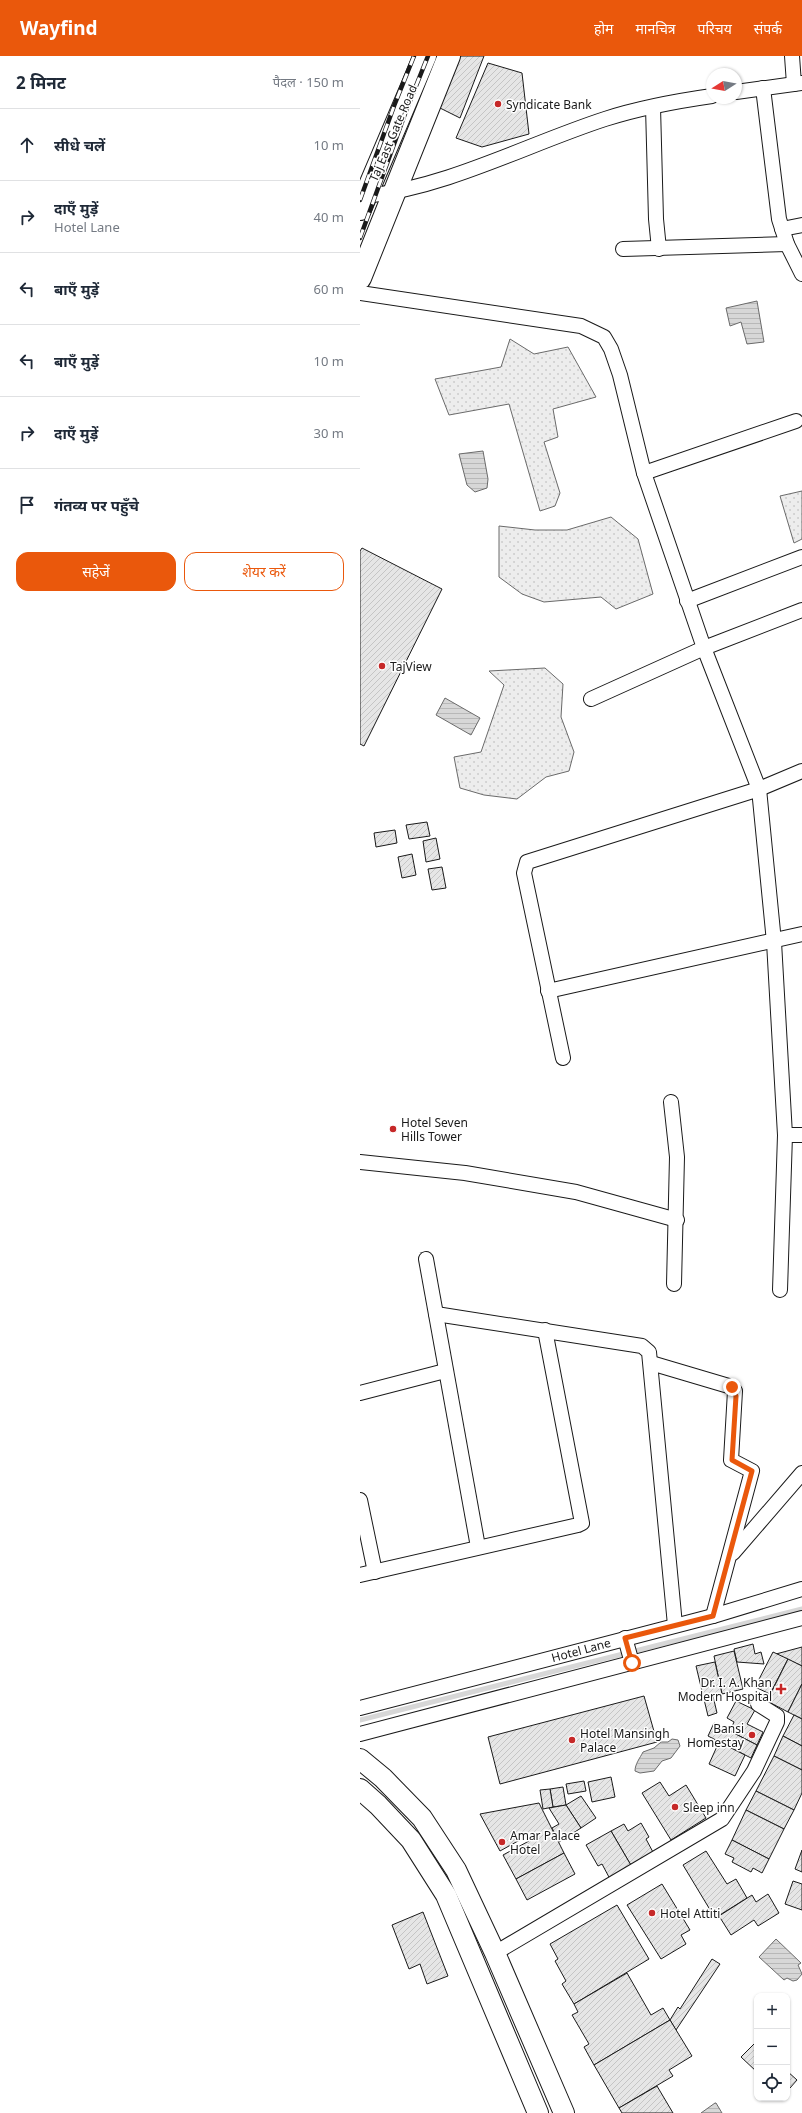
<!DOCTYPE html>
<html lang="hi">
<meta charset="utf-8">
<style>
body{margin:0;font-family:"Noto Sans","Noto Sans Devanagari",sans-serif;background:#f6f6f7;color:#1f2937}
.controls{position:absolute;right:12px;bottom:12px;display:grid;overflow:hidden;border-radius:8px;box-shadow:0 1px 3px #0004}
.controls button{width:36px;height:36px;display:grid;place-items:center;padding:0;border:0;border-bottom:1px solid #e0e1e3;background:#fff;color:#1f2937;font:20px sans-serif}
.compass{position:absolute;left:346px;top:12px;width:36px;height:36px;border-radius:50%;background:#fff;box-shadow:0 1px 3px #0004;rotate:259deg}
.stop{position:absolute;width:12px;height:12px;margin:-9px;border:3px solid #ea580c;border-radius:50%;background:#fff}
.stop.end{background:#ea580c;border-color:#fff;box-shadow:0 1px 4px #0008}
.list{margin:0;padding:0;list-style:none}
h2{display:flex;justify-content:space-between;align-items:center;height:52px;margin:0;padding:0 16px;font-size:17px}
h2 small{font-size:13px;font-weight:400;color:#747a83}
.list li{display:grid;grid-template-columns:26px 1fr auto;gap:12px;align-items:center;box-sizing:border-box;height:72px;padding:0 16px;border-top:1px solid #e0e1e3}
.list b{display:block;font-size:15px;white-space:nowrap}
.list p{margin:0;font-size:13px;white-space:nowrap;color:#747a83}
.list em{font-size:13px;font-style:normal;color:#747a83}
.actions{display:flex;gap:8px;padding:12px 16px}
.actions a{flex:1;padding:9px 0;border:1px solid #ea580c;border-radius:12px;text-align:center;font-size:14px;color:#ea580c}
.actions .main{background:#ea580c;color:#fff}
.icon{flex:none;width:22px;height:22px;fill:none;stroke:currentColor;stroke-width:2;stroke-linecap:round;stroke-linejoin:round}
.map{position:relative;flex:none;width:442px;height:2057px;overflow:hidden}
header{display:flex;align-items:center;gap:24px;box-sizing:border-box;height:56px;padding:0 20px;background:#ea580c;color:#fff}
header strong{font-size:19px}
nav{display:flex;gap:22px;margin-inline-start:auto;font-size:14px}
main{display:flex}
aside{flex:1;background:#fff}
.map>svg:first-child{display:block}
</style>
<header>
<strong>Wayfind</strong>
<nav><a>होम</a><a>मानचित्र</a><a>परिचय</a><a>संपर्क</a></nav>
</header>
<main>
<aside>
<h2>2 मिनट<small>पैदल · 150 m</small></h2>
<ul class="list">
<li><svg class="icon" aria-label="ahead" viewBox="0 0 24 24"><path d="M12 20V5M6 11l6-6 6 6"/></svg><div><b>सीधे चलें</b></div><em>10 m</em></li>
<li><svg class="icon" aria-label="right" viewBox="0 0 24 24"><path d="M7 20v-9h11M14 6l5 5-5 5"/></svg><div><b>दाएँ मुड़ें</b><p>Hotel Lane</p></div><em>40 m</em></li>
<li><svg class="icon" aria-label="left" viewBox="0 0 24 24"><path d="M17 20v-9H6M10 6l-5 5 5 5"/></svg><div><b>बाएँ मुड़ें</b></div><em>60 m</em></li>
<li><svg class="icon" aria-label="left" viewBox="0 0 24 24"><path d="M17 20v-9H6M10 6l-5 5 5 5"/></svg><div><b>बाएँ मुड़ें</b></div><em>10 m</em></li>
<li><svg class="icon" aria-label="right" viewBox="0 0 24 24"><path d="M7 20v-9h11M14 6l5 5-5 5"/></svg><div><b>दाएँ मुड़ें</b></div><em>30 m</em></li>
<li><svg class="icon" aria-label="arrive" viewBox="0 0 24 24"><path d="M6 21V4h12l-3 4 3 4H6"/></svg><div><b>गंतव्य पर पहुँचे</b></div></li>
</ul>
<div class="actions"><a class="main">सहेजें</a><a>शेयर करें</a></div>
</aside>
<div class="map">
<svg width="442" height="2057" viewBox="0 0 442 2057">
<defs>
<pattern id="grass-dots" width="8" height="8" patternUnits="userSpaceOnUse"><rect width="8" height="8" fill="#ededed"/><path d="M2 2h.1M6 6h.1" fill="none" stroke="#cbcbcb" stroke-width="1.8" stroke-linecap="round"/></pattern>
<pattern id="water-rules" width="6" height="5" patternUnits="userSpaceOnUse"><rect width="6" height="5" fill="#d7d7d7"/><path d="M0 2.5h6" fill="none" stroke="#b8b8b8"/></pattern>
<pattern id="building-hatch" width="6" height="6" patternUnits="userSpaceOnUse"><rect width="6" height="6" fill="#e6e6e6"/><path d="M-1 1l2-2M0 6l6-6M5 7l2-2" fill="none" stroke="#c5c5c5"/></pattern>
</defs>
<rect width="100%" height="100%" fill="#fff"/>
<g fill="url(#grass-dots)" stroke="#6a6a6a">
<path d="M150,283L174,298L208,291L236,341L193,353L198,381L184,386L200,437L195,450L180,455L149,348L89,359L75,323L141,311Z"/>
<path d="M442,435V483L434,487L420,440Z"/>
<path d="M251,461L278,483L293,538L256,553L241,541L184,546L162,538L139,521V470L175,474H207Z"/>
<path d="M185,612L203,628L201,661L214,696L209,715L186,721L157,743L124,739L100,732L94,701L121,696L144,629L129,615Z"/>
</g>
<g fill="url(#water-rules)" stroke="#6a6a6a">
<path d="M397,245L404,286L387,288L381,266L370,270L366,252Z"/>
<path d="M123,395L128,423L127,432L115,436L107,429L99,398Z"/>
<path d="M85,642L120,662L111,679L76,659Z"/>
<path d="M312,1683L318,1684L320,1690L311,1702L302,1705L294,1715L280,1717L275,1715C275,1708 280,1702 283,1696L294,1692L301,1686H308Z"/>
<path d="M416,1883L441,1907L438,1909L442,1918L437,1924L433,1925L427,1922L424,1924L399,1901Z"/>
<path d="M356,2047L362,2057H341L355,2047Z"/>
</g>
<g fill="none" stroke-linecap="round" stroke-linejoin="round">
<path stroke="#d7d7d7" stroke-width="5" d="M0,1664L442,1553"/>
</g>
<g fill="url(#building-hatch)" stroke="#1a1a1a">
<path d="M94,0H124L100,62L74,49Z"/>
<path d="M128,7L162,17L169,78L122,91L96,82Z"/>
<path d="M2,492L82,533L4,690L0,688V495Z"/>
<path d="M67,766L70,780L49,783L46,769Z"/>
<path d="M35,774L37,787L16,791L14,777Z"/>
<path d="M76,782L80,803L66,806L63,785Z"/>
<path d="M52,798L56,819L42,822L38,801Z"/>
<path d="M82,811L86,832L72,834L68,813Z"/>
<path d="M393,1588L395,1598L401,1596L404,1608L377,1606L374,1593Z"/>
<path d="M442,1591V1610L416,1598Z"/>
<path d="M374,1595L383,1633L362,1638L354,1600Z"/>
<path d="M413,1596L428,1603L410,1638L395,1631Z"/>
<path d="M428,1603L442,1610V1628L428,1656L407,1645Z"/>
<path d="M355,1606L362,1638L353,1640L357,1657L348,1660L336,1610Z"/>
<path d="M442,1628V1663L428,1656Z"/>
<path d="M284,1640L297,1686L140,1728L128,1681Z"/>
<path d="M376,1645L395,1654L387,1668L403,1676L397,1689L370,1675L374,1666L367,1662Z"/>
<path d="M434,1659L442,1663V1690L423,1680Z"/>
<path d="M354,1667L397,1689L391,1702L348,1680Z"/>
<path d="M423,1680L442,1690V1714L414,1700Z"/>
<path d="M359,1686L385,1699L375,1720L349,1708Z"/>
<path d="M414,1700L442,1714V1737L434,1754L396,1735Z"/>
<path d="M251,1721L255,1741L232,1746L228,1726Z"/>
<path d="M224,1725L226,1735L208,1738L206,1728Z"/>
<path d="M300,1726L309,1740L326,1729L346,1762L311,1784L282,1737Z"/>
<path d="M203,1731L206,1749L193,1751L190,1733Z"/>
<path d="M190,1733L193,1751L183,1753L180,1734Z"/>
<path d="M396,1735L434,1754L424,1773L386,1754Z"/>
<path d="M221,1740L236,1762L221,1772L206,1749Z"/>
<path d="M179,1747L204,1797L156,1823L143,1799L169,1785L167,1780L140,1795L120,1758Z"/>
<path d="M206,1749L221,1772L199,1786L192,1772L199,1768L189,1752Z"/>
<path d="M386,1754L424,1773L409,1803L372,1784Z"/>
<path d="M281,1767L289,1781L286,1783L294,1798L272,1811L251,1775L264,1768L268,1775Z"/>
<path d="M251,1775L272,1811L250,1823L242,1808L238,1810L226,1789Z"/>
<path d="M372,1784L409,1803L402,1817L393,1812L391,1816L372,1806L374,1802L365,1798Z"/>
<path d="M442,1794V1816L435,1813Z"/>
<path d="M346,1795L367,1828L376,1823L387,1842L355,1862L323,1809Z"/>
<path d="M204,1797L215,1818L167,1844L156,1823Z"/>
<path d="M433,1825L442,1828V1854L425,1848Z"/>
<path d="M302,1828L330,1874L321,1879L326,1888L301,1903L267,1849Z"/>
<path d="M408,1838L419,1857L398,1870L394,1864L371,1879L359,1860L392,1839L396,1846Z"/>
<path d="M257,1849L289,1903L214,1948L202,1928L206,1925L195,1905L198,1903L190,1888Z"/>
<path d="M63,1856L88,1920L67,1928L60,1908L49,1913L32,1869Z"/>
<path d="M352,1903L360,1908L316,1974L310,1964L318,1951L320,1953Z"/>
<path d="M267,1917L291,1959L303,1952L310,1964L234,2009L224,1991L229,1988L212,1959L218,1956L214,1948Z"/>
<path d="M310,1964L332,2000L309,2014L313,2020L259,2052L234,2009Z"/>
<path d="M396,1986L397,1987V2016L381,2001Z"/>
<path d="M427,2015L437,2024L430,2032L427,2030Z"/>
<path d="M297,2030L313,2057H262L259,2052Z"/>
</g>
<g fill="none" stroke-linecap="round" stroke-linejoin="round">
<defs>
<g id="minor">
<path d="M432,0L434,28"/>
<path d="M403,32L419,163L427,188L442,218"/>
<path d="M376,36L442,27"/>
<path d="M293,51L296,163L299,193"/>
<path d="M6,140C88,131 168,88 245,63C279,52 317,45 352,40"/>
<path d="M422,173L442,169"/>
<path d="M263,193L427,188"/>
<path d="M0,237L221,270L244,281L251,293L260,319L284,417L344,592L231,643"/>
<path d="M284,417L436,365"/>
<path d="M327,545L442,501"/>
<path d="M442,554L344,592L399,733L414,886L425,1079H442"/>
<path d="M188,935L442,878"/>
<path d="M203,1002L164,817L167,806L399,733L442,715"/>
<path d="M311,1046L317,1101L314,1228"/>
<path d="M0,1106L105,1117L216,1136L317,1164"/>
<path d="M66,1203L118,1491"/>
<path d="M420,1234L425,1079"/>
<path d="M76,1258L282,1290L289,1296L315,1569"/>
<path d="M291,1307L372,1331L375,1335L371,1404L392,1415L353,1560"/>
<path d="M0,1337L85,1315"/>
<path d="M0,1444L15,1516"/>
<path d="M373,1497L442,1417"/>
<path d="M0,1519L218,1469L222,1467L185,1274"/>
<path d="M265,1582L272,1607"/>
<path d="M0,1652L353,1560L442,1533"/>
<path d="M0,1678L442,1562"/>
<path d="M135,1897L362,1763L394,1715L417,1666V1660L398,1648"/>
</g>
<g id="secondary">
<path d="M0,1703L23,1722L62,1762L96,1814L135,1897L204,2057"/>
<path d="M0,1733L18,1749L51,1784L86,1839L178,2057"/>
</g>
<g id="primary">
<path d="M0,153L65,0"/>
<path d="M0,222L89,0"/>
</g>
</defs>
<use href="#minor" stroke="#1a1a1a" stroke-width="16"/>
<use href="#secondary" stroke="#1a1a1a" stroke-width="22"/>
<use href="#primary" stroke="#1a1a1a" stroke-width="24"/>
<use href="#minor" stroke="#fff" stroke-width="14"/>
<use href="#secondary" stroke="#fff" stroke-width="20"/>
<use href="#primary" stroke="#fff" stroke-width="22"/>
<defs>
<g id="rail">
<path d="M0,144L34,50L54,0"/>
<path d="M0,182L46,55L68,0"/>
</g>
</defs>
<use href="#rail" stroke="#1a1a1a" stroke-width="4.5"/>
<use href="#rail" stroke="#fff" stroke-width="3" stroke-dasharray="9" stroke-linecap="butt"/>
</g>
<g fill="none" stroke-linecap="round" stroke-linejoin="round">
<path stroke="#ea580c" stroke-width="5" d="M272,1607L265,1582L353,1560L392,1415L372,1404L376,1340L372,1331"/>
</g>
<g fill="#c62828" stroke="#fff" stroke-width="1.5">
<circle cx="138" cy="48" r="4"/>
<circle cx="22" cy="610" r="4"/>
<circle cx="33" cy="1073" r="4"/>
<path d="M419 1627h4v4h4v4h-4v4h-4v-4h-4v-4h4z"/>
<circle cx="392" cy="1679" r="4"/>
<circle cx="212" cy="1684" r="4"/>
<circle cx="315" cy="1751" r="4"/>
<circle cx="142" cy="1786" r="4"/>
<circle cx="292" cy="1857" r="4"/>
</g>
<g text-anchor="middle" dominant-baseline="central" stroke-width="3" stroke-linejoin="round" paint-order="stroke">
<g font-size="12" fill="#1a1a1a" stroke="#fff" text-anchor="start">
<text x="146" y="48">Syndicate Bank</text>
<text x="30" y="610">TajView</text>
<text x="41" y="1066">Hotel Seven<tspan x="41" dy="14">Hills Tower</tspan></text>
<text x="412" y="1626" text-anchor="end">Dr. I. A. Khan<tspan x="412" dy="14">Modern Hospital</tspan></text>
<text x="384" y="1672" text-anchor="end">Bansi<tspan x="384" dy="14">Homestay</tspan></text>
<text x="220" y="1677">Hotel Mansingh<tspan x="220" dy="14">Palace</tspan></text>
<text x="323" y="1751">Sleep inn</text>
<text x="150" y="1779">Amar Palace<tspan x="150" dy="14">Hotel</tspan></text>
<text x="300" y="1857">Hotel Attiti</text>
</g>
<g font-size="12" fill="#1a1a1a" stroke="#fff">
<text transform="translate(33 77) rotate(-67)">Taj East Gate Road</text>
<text transform="translate(221 1594) rotate(-15)">Hotel Lane</text>
</g>
</g>
</svg>
<div class="controls">
<button>+</button>
<button>−</button>
<button><svg class="icon" aria-label="locate" viewBox="0 0 24 24"><circle cx="12" cy="12" r="6"/><path d="M12 2v4M12 18v4M2 12h4M18 12h4"/></svg></button>
</div>
<svg class="compass" viewBox="-18 -18 36 36"><path d="M0-13l5 13h-10z" fill="#e53935"/><path d="M0 13l5-13h-10z" fill="#747a83"/></svg>
<div class="stop" style="left:272px;top:1607px"></div>
<div class="stop end" style="left:372px;top:1331px"></div>
</div>
</main>
